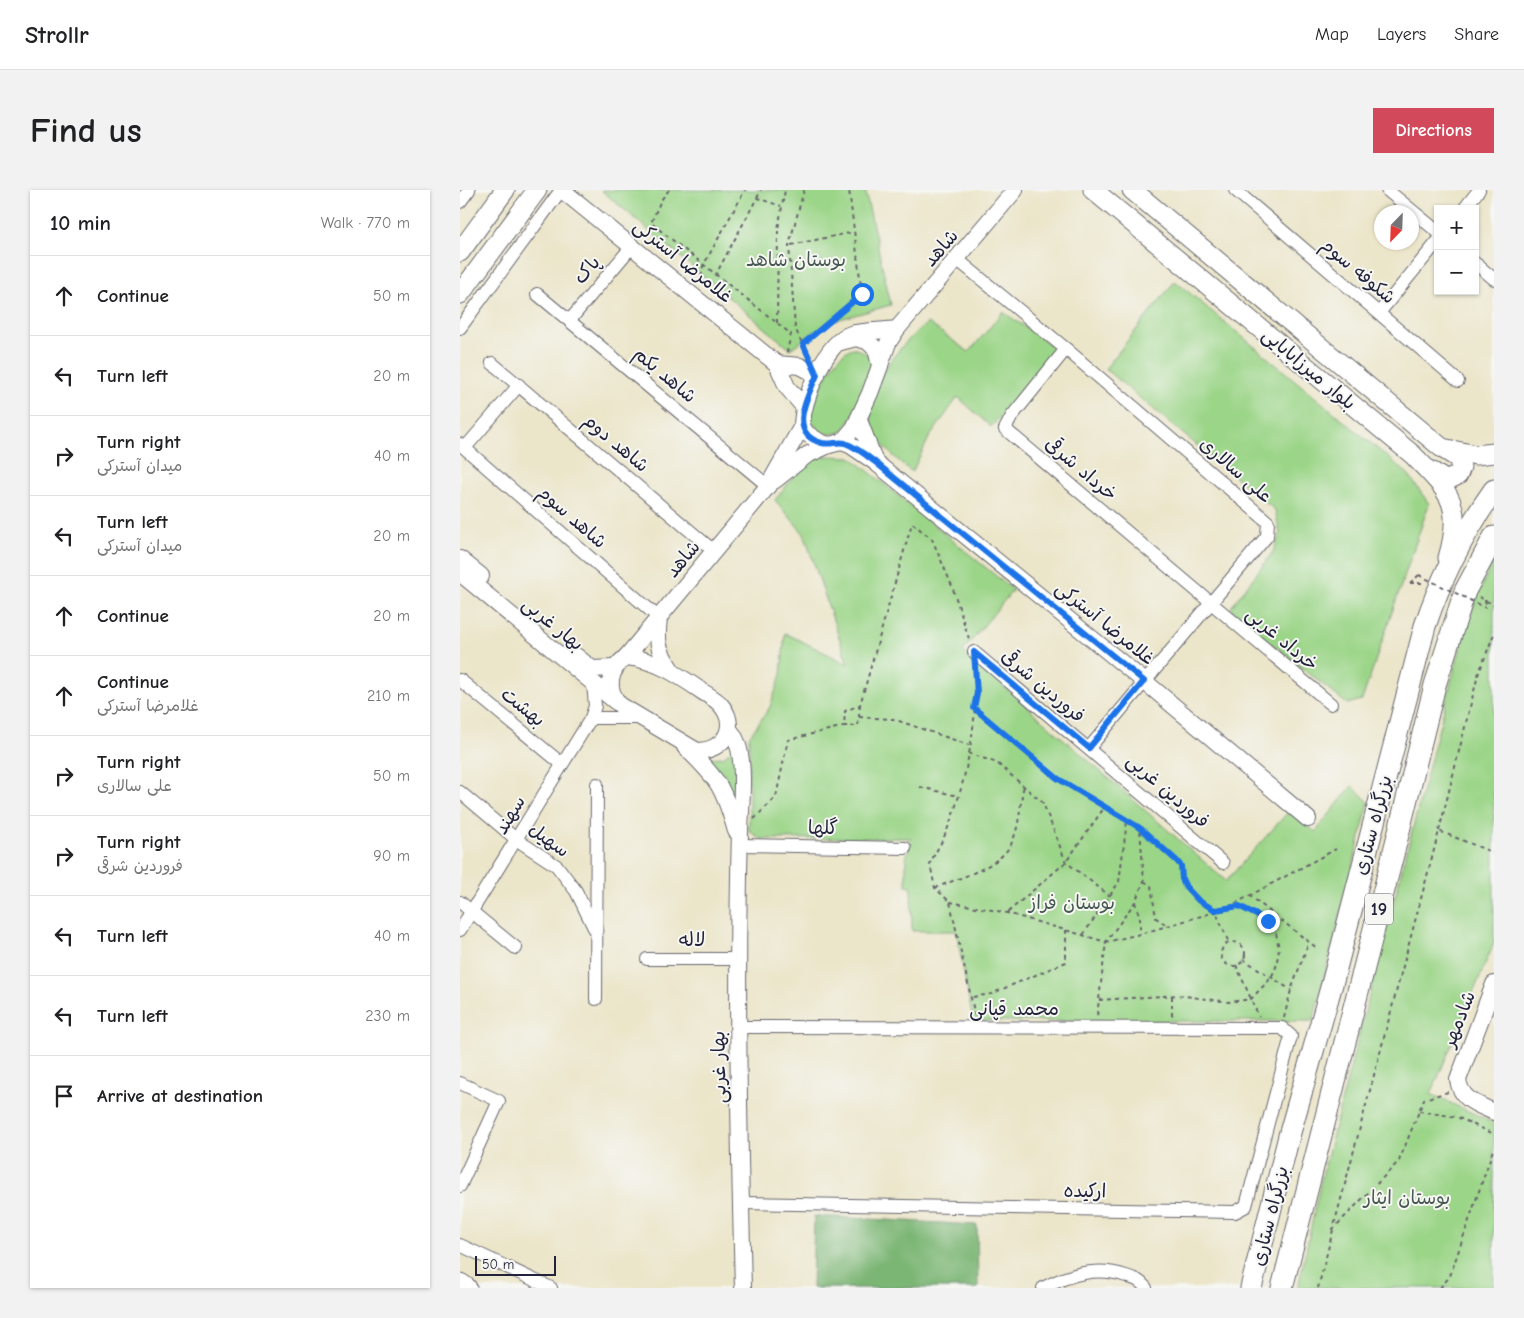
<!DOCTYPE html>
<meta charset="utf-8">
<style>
body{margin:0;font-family:"Comic Neue","Playpen Sans Arabic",sans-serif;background:#f2f2f2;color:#202124}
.controls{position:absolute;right:15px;top:15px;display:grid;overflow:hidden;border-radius:0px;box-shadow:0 1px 4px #0004}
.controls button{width:45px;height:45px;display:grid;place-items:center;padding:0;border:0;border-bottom:1px solid #e0e0e0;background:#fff;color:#202124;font:25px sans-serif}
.compass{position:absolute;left:914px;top:15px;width:45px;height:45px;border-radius:50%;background:#fff;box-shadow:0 1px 4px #0004;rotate:203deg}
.scale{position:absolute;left:15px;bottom:12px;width:81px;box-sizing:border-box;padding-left:5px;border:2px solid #22223b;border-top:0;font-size:14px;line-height:18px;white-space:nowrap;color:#22223b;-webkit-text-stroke:4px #f6f6f2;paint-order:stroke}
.stop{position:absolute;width:15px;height:15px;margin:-11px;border:4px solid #1a73e8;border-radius:50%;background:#fff}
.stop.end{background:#1a73e8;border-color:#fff;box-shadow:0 1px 5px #0008}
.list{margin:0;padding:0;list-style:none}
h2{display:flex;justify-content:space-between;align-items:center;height:65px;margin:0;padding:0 20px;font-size:21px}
h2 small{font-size:16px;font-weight:400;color:#757577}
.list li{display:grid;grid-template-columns:32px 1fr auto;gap:15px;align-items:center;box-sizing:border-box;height:80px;padding:0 20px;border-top:1px solid #e0e0e0}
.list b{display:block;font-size:19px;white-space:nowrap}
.list p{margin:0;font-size:16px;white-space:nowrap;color:#757577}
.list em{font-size:16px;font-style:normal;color:#757577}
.icon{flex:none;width:28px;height:28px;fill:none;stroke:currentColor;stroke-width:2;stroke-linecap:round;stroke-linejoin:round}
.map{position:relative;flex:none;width:1034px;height:1098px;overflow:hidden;border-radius:0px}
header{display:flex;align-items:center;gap:30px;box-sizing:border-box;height:70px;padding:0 25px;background:#fff;border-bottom:1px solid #e0e0e0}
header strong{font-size:24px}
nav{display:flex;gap:28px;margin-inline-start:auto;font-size:18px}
.intro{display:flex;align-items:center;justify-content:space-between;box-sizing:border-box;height:120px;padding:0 30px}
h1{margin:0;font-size:35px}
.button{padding:12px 22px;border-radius:0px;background:#d1495b;color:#fff;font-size:18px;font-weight:700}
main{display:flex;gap:30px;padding:0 30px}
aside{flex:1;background:#fff;border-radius:0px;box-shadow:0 1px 4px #0004}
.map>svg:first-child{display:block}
</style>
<header>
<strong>Strollr</strong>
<nav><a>Map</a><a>Layers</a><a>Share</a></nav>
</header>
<div class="intro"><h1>Find us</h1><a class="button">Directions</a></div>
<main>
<aside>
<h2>10 min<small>Walk · 770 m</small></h2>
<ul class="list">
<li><svg class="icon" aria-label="ahead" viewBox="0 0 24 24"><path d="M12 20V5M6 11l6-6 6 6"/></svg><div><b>Continue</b></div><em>50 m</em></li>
<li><svg class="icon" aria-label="left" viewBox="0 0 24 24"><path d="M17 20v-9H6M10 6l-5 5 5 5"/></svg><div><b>Turn left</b></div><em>20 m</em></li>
<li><svg class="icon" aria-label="right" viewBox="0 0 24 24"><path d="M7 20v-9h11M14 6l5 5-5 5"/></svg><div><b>Turn right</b><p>میدان آسترکی</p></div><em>40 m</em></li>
<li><svg class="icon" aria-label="left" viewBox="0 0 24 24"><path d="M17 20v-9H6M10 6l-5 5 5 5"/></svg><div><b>Turn left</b><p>میدان آسترکی</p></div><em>20 m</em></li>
<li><svg class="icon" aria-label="ahead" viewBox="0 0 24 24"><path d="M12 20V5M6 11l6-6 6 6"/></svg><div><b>Continue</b></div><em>20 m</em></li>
<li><svg class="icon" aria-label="ahead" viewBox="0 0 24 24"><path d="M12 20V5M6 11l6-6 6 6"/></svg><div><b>Continue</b><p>غلامرضا آسترکی</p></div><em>210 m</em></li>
<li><svg class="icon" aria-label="right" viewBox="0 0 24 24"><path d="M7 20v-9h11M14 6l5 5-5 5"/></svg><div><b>Turn right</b><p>علی سالاری</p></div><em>50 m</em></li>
<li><svg class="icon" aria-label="right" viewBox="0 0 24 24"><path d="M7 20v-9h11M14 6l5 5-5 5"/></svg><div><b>Turn right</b><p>فروردین شرقی</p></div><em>90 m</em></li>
<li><svg class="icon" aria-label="left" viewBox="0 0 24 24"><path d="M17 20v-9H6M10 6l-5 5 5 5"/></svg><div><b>Turn left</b></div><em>40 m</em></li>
<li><svg class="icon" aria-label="left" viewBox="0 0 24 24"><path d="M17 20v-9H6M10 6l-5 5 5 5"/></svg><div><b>Turn left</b></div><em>230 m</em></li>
<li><svg class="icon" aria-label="arrive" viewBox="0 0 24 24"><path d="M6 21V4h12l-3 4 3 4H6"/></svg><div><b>Arrive at destination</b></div></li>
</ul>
</aside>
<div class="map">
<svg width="1034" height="1098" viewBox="0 0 1034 1098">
<rect width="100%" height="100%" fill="#f6f6f2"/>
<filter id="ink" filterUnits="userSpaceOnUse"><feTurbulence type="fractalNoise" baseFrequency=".02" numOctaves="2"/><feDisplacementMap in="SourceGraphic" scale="10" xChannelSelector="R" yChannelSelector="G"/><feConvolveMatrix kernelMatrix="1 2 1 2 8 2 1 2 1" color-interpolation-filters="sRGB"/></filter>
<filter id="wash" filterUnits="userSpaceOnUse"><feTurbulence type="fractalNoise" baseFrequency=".0096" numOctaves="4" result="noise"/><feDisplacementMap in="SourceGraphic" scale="20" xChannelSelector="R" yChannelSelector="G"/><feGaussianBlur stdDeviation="1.12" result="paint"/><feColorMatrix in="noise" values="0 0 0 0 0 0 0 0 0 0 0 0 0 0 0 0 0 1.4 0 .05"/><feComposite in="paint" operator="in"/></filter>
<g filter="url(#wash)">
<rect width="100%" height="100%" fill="#ebe5c9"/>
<g fill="#9bd588" stroke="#5e7c62">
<path d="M141,0H405L431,115L369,132L330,159Z"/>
<path d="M715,91L948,284L969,314L902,510L887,514L774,423L771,417L813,362L820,344L815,320L645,179Z"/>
<path d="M543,122L594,157V165L531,237L498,207L469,248L452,282C439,271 423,259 415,243C397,204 439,154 468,133L509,162Z"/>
<path d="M393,158L404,162L412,169L413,178L391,230L380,243L364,244L351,232C350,214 374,162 393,158Z"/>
<path d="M367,266L391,267L553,400L503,461L766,691L830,620L855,642L892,596L909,612L853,831H513L496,741H452L451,696L446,695V670L451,648L300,649L289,640V547L310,517L321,485L325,443L388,474L344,344L315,310L345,272Z"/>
<path d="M1034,369V753L971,904L1034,933V1098H838L861,990L996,473L1016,409Z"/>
<path d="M276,557L278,632L244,568L263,567Z"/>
</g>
<path fill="#7cb674" stroke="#4f6c58" d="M354,1026L517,1035L518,1098H352Z"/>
</g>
<g filter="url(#ink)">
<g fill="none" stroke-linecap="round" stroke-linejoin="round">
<defs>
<g id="minor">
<path d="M775,0L998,191"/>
<path d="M927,0L978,42"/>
<path d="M0,12L9,0"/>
<path d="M1004,19L1019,0"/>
<path d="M498,70L606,159L808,332L807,346L629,558"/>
<path d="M1015,73L1034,89"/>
<path d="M77,104L308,296"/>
<path d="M919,123L978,51"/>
<path d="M110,130L173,55"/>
<path d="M0,138L101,0"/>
<path d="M606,159L552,226L545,239L871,514"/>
<path d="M32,173L255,362"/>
<path d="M0,254L199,428"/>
<path d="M5,258L59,195"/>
<path d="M514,462L763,673"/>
<path d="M0,490L102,574"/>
<path d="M131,528H181"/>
<path d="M0,602L57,650L97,676L116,701L134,738"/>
<path d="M280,655L445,658"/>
<path d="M0,712L56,758"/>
<path d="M0,740L131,528L135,516L133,493"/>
<path d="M187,769H277"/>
<path d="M136,809L137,594"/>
<path d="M279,837L822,838L831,846L786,1016L775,1022L281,1013"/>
<path d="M0,893L39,911L0,996"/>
<path d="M0,1055L91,1098"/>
<path d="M583,1098C610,1084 637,1076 666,1086C675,1089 680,1090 686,1098"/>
</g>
<g id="tertiary">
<path d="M102,0L317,174L327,197L343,216"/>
<path d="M377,153L396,148L407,151L416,159L420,176L410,203L394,238L382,252L369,255L360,252L346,243L342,236C342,211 365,152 391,144C401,141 425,141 437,139"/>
<path d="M317,174L340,176L357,185"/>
<path d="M420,175L428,153L437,139L555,0"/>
<path d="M399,230L415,272"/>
<path d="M382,252L390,255L415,272L684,491L848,629"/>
<path d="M314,291L347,265L369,255"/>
<path d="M0,369L21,386"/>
<path d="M0,383L155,511"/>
<path d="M199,428C196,453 198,460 212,481"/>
<path d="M116,466L132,479L154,478"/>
<path d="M166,467C195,469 220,486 243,502C248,505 255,509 259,513C280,535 265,561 237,561L160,515C145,499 149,480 166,467Z"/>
<path d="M166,467L308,296L342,236"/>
<path d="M269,540C288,555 281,615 280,639C276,792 279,945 283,1098"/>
<path d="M225,557C258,589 263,596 276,641"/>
<path d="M1034,794L998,890C1001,910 1017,914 1034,922"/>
</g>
<g id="secondary">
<path d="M633,0L953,265C989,302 1004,313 988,368"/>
<path d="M672,0L982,258L1016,265L1034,263"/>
<path d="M0,62L45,0"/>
<path d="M0,104L77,0"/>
<path d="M973,282L986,291L998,285L1001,277L998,268L985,260"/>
</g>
<g id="trunk">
<path d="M0,1094L6,1098"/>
<path d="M791,1098L829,946L872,794L965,436C981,388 1005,341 1034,300"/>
<path d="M822,1098L936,653L975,495L1005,401L1034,347"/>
</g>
</defs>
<use href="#minor" stroke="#68666d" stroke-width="14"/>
<use href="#tertiary" stroke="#68666d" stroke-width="18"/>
<use href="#secondary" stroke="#68666d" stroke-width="21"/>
<use href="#trunk" stroke="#68666d" stroke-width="23"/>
<g stroke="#68666d" stroke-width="2" stroke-dasharray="4 4" stroke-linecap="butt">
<path d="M209,0L201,10L191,33L331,144L327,162"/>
<path d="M344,0L329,55L335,138L347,164"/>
<path d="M297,8L301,0"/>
<path d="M331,55L394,42"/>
<path d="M255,86L297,8L321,16"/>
<path d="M240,94L243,76L285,0"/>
<path d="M317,133L318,39L325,0"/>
<path d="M343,154L402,104L389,0"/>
<path d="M950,393H965"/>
<path d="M950,393L959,385"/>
<path d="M1019,407L1034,415"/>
<path d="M1025,410L1026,418"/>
<path d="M400,515L398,536H384L385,521L400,515L452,333L472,349L492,396L510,452"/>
<path d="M514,518L597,588L680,639L684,691L675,712L646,752L637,826"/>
<path d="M399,527L433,529L509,555"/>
<path d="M508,563L537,573L583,613L606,672L650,706"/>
<path d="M460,597L498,606"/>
<path d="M294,629L316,607L328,550L384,536"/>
<path d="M680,639L721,676L722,689L725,697L732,705L755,720L769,753"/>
<path d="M979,641L1018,485L1034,444"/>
<path d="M684,691L691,696L696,728L705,734"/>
<path d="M475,698C500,687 543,677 553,650C560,633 560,613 564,595"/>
<path d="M789,705L858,759"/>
<path d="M490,712L547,723L646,752L680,744L765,719L876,659"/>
<path d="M675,712L680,729V744"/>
<path d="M548,722L606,672L644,618"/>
<path d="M623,745L659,692L667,631"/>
<circle cx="773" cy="764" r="12"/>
<path d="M783,769L831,800"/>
<path d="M776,775L799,827"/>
<path d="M513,807L531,804L606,772V740"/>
<path d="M639,810L717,805L769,812L791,809L811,788L816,777L819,759L816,743L808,731L786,719L779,716L767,718"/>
<path d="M515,826L490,712L475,698L470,674C475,662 483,651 487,640C506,594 519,528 515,478"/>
<path d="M712,826V805"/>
<path d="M824,828L831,800L848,754"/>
<path d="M988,902L964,909L939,971L873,1039L979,641L1034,663"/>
<path d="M959,921L997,927L1034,944"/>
<path d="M858,1098L873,1040"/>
<path d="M980,1098L990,1086L1034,957"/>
</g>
<use href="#minor" stroke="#fff" stroke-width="12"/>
<use href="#tertiary" stroke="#fff" stroke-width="16"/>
<use href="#secondary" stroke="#fff" stroke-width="19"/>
<use href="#trunk" stroke="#fff" stroke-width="21"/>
<path stroke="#68666d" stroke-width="2" stroke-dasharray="4 4" stroke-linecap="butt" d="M959,385L1026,418"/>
</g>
</g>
<g fill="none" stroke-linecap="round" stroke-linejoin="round" filter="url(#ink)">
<path stroke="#1a73e8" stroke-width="6" d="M402,104L343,154L357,185C347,207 327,244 362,253C371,255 378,251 385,253C396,257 406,265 415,272L684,491L629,558L514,462L517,503L514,518L597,588L680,638L717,671L721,676L722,689L726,697L739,711L755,720L779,716L808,731"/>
</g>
<g text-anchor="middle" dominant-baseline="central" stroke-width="4" stroke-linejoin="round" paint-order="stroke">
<rect fill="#f6f6f2" stroke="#626272" stroke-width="1" x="905" y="703.5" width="28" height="31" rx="4"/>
<g font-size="18" font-weight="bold" fill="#22223b">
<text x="919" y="719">19</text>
</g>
<g font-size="19" fill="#22223b" stroke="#f6f6f2">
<text transform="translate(481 58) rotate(-49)">شاهد</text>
<text transform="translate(223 71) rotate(39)">غلامرضا آسترکی</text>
<text transform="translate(127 80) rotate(-50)">پاک</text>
<text transform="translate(898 81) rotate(40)">شکوفه سوم</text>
<text transform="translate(849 179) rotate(40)">بلوار میرزابابایی</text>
<text transform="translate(205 185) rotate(40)">شاهد یکم</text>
<text transform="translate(156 253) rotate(40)">شاهد دوم</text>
<text transform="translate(621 279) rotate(40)">خرداد شرقی</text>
<text transform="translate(776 280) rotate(41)">علی سالاری</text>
<text transform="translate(112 327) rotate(41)">شاهد سوم</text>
<text transform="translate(223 369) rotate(-50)">شاهد</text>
<text transform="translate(645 433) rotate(39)">غلامرضا آسترکی</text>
<text transform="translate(93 434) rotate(39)">بهار غربی</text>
<text transform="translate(822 449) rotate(40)">خرداد غربی</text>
<text transform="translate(583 496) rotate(40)">فروردین شرقی</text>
<text transform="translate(63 517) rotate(39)">بهشت</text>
<text transform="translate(708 601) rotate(41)">فروردین غربی</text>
<text transform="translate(50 625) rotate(-59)">سهند</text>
<text transform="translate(913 635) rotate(-75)">بزرگراه ستاری</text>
<text transform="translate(363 638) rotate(1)">گلها</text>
<text transform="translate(89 650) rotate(36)">سهیل</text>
<text x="232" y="750">لاله</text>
<text x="554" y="819">محمد قپانی</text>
<text transform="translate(999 829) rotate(-68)">شادمهر</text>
<text transform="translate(259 877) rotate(-91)">بهار غربی</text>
<text transform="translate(625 1001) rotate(1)">ارکیده</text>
<text transform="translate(810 1026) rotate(-76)">بزرگراه ستاری</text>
</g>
<g font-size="19" fill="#465852" stroke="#f6f6f2">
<text x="336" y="70">بوستان شاهد</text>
<text x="612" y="713">بوستان فراز</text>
<text x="947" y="1008">بوستان ایثار</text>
</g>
</g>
</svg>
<div class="controls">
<button>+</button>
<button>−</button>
</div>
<svg class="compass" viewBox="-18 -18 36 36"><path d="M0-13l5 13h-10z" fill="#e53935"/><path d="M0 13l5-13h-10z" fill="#757577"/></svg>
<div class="scale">50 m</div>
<div class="stop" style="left:402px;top:104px"></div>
<div class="stop end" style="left:808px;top:731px"></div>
</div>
</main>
